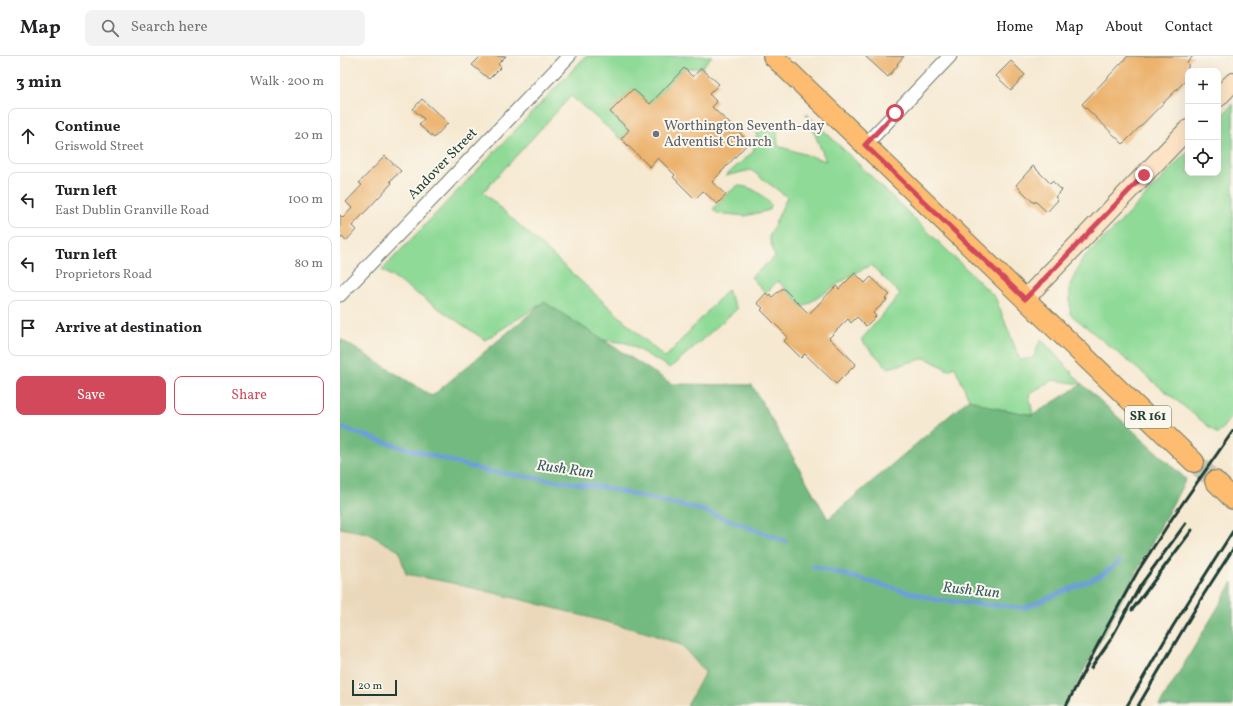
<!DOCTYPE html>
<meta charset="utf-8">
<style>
body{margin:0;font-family:Vollkorn,serif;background:#f2f2f2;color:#202124}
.controls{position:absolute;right:12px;top:12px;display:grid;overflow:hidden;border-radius:8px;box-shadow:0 4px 16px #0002}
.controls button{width:36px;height:36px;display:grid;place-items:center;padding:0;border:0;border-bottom:1px solid #e0e0e0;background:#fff;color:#202124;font:20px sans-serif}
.scale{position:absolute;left:12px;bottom:10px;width:45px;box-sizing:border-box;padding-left:4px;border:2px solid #1f3d34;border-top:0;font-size:11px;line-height:14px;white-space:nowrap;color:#1f3d34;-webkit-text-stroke:3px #fbf7ec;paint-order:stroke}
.stop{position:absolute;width:12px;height:12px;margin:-9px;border:3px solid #d1495b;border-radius:50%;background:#fff}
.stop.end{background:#d1495b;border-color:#fff;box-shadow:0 1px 4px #0008}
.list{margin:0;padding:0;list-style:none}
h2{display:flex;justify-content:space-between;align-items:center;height:52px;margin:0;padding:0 16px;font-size:17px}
h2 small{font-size:13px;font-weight:400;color:#757577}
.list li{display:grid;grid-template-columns:26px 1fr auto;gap:12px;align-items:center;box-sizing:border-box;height:56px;margin:0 8px 8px;padding:0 8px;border:1px solid #e0e0e0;border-radius:8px}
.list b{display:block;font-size:15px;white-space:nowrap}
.list p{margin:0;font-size:13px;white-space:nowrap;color:#757577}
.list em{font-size:13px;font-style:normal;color:#757577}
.actions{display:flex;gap:8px;padding:12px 16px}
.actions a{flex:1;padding:9px 0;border:1px solid #d1495b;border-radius:8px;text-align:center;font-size:14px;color:#d1495b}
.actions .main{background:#d1495b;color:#fff}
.icon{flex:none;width:22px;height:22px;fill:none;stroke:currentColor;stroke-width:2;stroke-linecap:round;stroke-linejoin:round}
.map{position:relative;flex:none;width:893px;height:650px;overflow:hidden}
header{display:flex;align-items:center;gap:24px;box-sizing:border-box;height:56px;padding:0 20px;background:#fff;border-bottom:1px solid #e0e0e0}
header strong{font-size:19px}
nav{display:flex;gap:22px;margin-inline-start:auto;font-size:14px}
.search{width:280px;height:36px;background:#f2f2f2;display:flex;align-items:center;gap:10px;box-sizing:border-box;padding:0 14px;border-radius:8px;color:#757577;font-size:15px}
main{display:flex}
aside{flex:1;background:#fff}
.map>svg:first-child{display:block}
</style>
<header>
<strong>Map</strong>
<div class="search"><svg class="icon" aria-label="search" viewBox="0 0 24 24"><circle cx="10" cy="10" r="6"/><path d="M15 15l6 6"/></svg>Search here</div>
<nav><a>Home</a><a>Map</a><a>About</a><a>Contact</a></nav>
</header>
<main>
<aside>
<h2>3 min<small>Walk · 200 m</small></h2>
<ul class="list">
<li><svg class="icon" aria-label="ahead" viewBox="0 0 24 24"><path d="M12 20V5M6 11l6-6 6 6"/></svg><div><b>Continue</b><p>Griswold Street</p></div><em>20 m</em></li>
<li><svg class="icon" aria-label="left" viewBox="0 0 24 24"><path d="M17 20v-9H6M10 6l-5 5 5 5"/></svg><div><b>Turn left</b><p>East Dublin Granville Road</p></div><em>100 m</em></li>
<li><svg class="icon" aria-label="left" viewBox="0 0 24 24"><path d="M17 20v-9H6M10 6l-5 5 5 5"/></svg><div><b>Turn left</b><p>Proprietors Road</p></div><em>80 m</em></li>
<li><svg class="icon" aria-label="arrive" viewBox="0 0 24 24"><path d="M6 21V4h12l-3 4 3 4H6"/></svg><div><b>Arrive at destination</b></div></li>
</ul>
<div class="actions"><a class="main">Save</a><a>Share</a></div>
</aside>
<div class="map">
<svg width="893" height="650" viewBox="0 0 893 650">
<rect width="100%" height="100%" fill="#fbf7ec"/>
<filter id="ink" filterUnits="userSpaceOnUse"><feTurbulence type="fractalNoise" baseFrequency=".025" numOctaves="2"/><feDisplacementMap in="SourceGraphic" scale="8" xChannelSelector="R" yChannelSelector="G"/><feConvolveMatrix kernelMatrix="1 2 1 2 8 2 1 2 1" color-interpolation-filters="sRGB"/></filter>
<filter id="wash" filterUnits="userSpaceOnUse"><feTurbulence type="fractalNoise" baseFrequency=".012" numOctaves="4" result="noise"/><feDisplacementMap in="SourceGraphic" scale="16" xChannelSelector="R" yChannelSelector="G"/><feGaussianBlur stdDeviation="0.9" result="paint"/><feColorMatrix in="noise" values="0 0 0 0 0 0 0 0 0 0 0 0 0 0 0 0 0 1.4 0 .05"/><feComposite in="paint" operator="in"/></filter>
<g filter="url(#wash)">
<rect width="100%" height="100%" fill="#f6e9d2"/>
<path fill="#ebd8ba" d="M0,293L636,650H0Z"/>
<g fill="#8fda97" stroke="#578c66">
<path d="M246,0H372L361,12H344L310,48L293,33L270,56L289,74L281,83L231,40L143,136L325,302L387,234L397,253L330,312L287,287L254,283L204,246L145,284L42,214Z"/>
<path d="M893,48V358L878,378L730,258V229L743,202L775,172L848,95V117H878V64Z"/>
<path d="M466,57L655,241L680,304L693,302L701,283L742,328L712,324L689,338L693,359L654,352L629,343L615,311L608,314L586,302L548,312L521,284L560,238L531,209L515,217L463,251L438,225L426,237L411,221L435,201L429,181L447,141L411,114L385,120L413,96L418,73L437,75L438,90L486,105Z"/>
<path d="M397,130C412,130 422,138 431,149L430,154L405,160L377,157L373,153L386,139Z"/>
</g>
<g fill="#73ba80" stroke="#497c5a">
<path d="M204,246L332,328L412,329L488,463L629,343L654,352L693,359L742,328L846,423L725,650H347L365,616L341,589L308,577L191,546L112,527L66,518L59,495L27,477L0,472V283L92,340Z"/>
<path d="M893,526V650H819Z"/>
</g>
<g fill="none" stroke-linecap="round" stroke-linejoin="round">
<g stroke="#6e9fd8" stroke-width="4.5">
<path d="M0,371L44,386L146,415L261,431L362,454L445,485"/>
<path d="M473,510L597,544L685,552L762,519L780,505"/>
</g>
</g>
<g id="blocks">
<g fill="#ecb36e">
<path d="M141,0H166L158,8L161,11L149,23L132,9Z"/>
<path d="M525,0H564L557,8L558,9L548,21Z"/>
<path d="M788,0H853L847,7L848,8V22L783,88L742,48Z"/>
<path d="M671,5L685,19L671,34L656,20Z"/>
<path d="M344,12L353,21L361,12L379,28L369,38L377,46L372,51L409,86L372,126L386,139L377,148L363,135L355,143L333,121L335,119L318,102L310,111L281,83L289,74L270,56L293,33L310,48Z"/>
<path d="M82,43L108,67L94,82L79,69L84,63L73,53Z"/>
<path d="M45,100L61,115L50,125L52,127L12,170L16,174L6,185L2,181L0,183V159L3,162L12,152L6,146L22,129L19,127Z"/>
<path d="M693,110L710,127L712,125L722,134L715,141L718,144L707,156L695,145L694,147L676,129Z"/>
<path d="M515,217L525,227L531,221L550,239L545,243L547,244L533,257L536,260L526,270L517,261L511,267L508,263L489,282L516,308L496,328L465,298L461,302L444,285L448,281L421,254L423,252L417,247L426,237L429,240L430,238L432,241L443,232L469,258L496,230L499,233Z"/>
</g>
</g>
</g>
<g filter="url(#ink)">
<use href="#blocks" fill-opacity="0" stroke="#6a796b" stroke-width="1"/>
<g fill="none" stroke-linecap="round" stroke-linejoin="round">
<path stroke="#cbc7b2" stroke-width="20" stroke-dasharray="20 10" stroke-linecap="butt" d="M854,406L875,425"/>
<defs>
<g id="street">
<path d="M525,89L610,0"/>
<path d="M0,239L229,0"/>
</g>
<g id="secondary">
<path d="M878,42L893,26"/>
<path d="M685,243L848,73"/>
</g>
<g id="primary">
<path d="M433,0L854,406"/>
<path d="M875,425L893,443"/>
</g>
</defs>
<use href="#street" stroke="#6a796b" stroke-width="15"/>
<use href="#secondary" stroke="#6a796b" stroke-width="20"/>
<use href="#primary" stroke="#6a796b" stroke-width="22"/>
<use href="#street" stroke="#fff" stroke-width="13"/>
<use href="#secondary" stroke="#fee4c6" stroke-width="18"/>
<use href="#primary" stroke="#fdbc70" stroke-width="20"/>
<g stroke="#1f3d34" stroke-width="3">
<path d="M792,554L852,474"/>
<path d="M751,612L771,583L800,530L846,467"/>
<path d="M726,650L767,571L798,515L833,461L893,375"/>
<path d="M787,650L833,570L893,475"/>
<path d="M798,650L864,538L893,493"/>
</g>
</g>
</g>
<g fill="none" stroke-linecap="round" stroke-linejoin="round" filter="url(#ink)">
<path stroke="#d1495b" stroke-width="5" d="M555,57L525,89L685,243L804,119"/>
</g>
<circle fill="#6b7280" stroke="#fbf7ec" stroke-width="1.5" cx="316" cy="78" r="4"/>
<g text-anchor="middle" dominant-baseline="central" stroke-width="4" stroke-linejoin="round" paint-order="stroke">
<rect fill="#fbf7ec" stroke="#61756b" stroke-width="1" x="785" y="350" width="46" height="22" rx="3"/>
<g font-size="13" font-weight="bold" fill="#1f3d34">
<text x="808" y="361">SR 161</text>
</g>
<g font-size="14" fill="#5b616d" stroke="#fbf7ec" text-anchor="start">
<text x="324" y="70">Worthington Seventh-day<tspan x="324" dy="16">Adventist Church</tspan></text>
</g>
<g font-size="14" fill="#1f3d34" stroke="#fbf7ec">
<text transform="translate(103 108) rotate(-46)">Andover Street</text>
</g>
<g font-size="15" font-style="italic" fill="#375a65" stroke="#fbf7ec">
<text transform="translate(225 414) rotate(8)">Rush Run</text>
<text transform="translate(631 535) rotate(6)">Rush Run</text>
</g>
</g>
</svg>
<div class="controls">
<button>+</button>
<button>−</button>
<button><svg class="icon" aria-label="locate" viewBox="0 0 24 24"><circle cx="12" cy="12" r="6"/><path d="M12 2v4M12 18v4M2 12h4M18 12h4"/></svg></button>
</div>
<div class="scale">20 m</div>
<div class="stop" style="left:555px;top:57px"></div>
<div class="stop end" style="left:804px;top:119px"></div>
</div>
</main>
